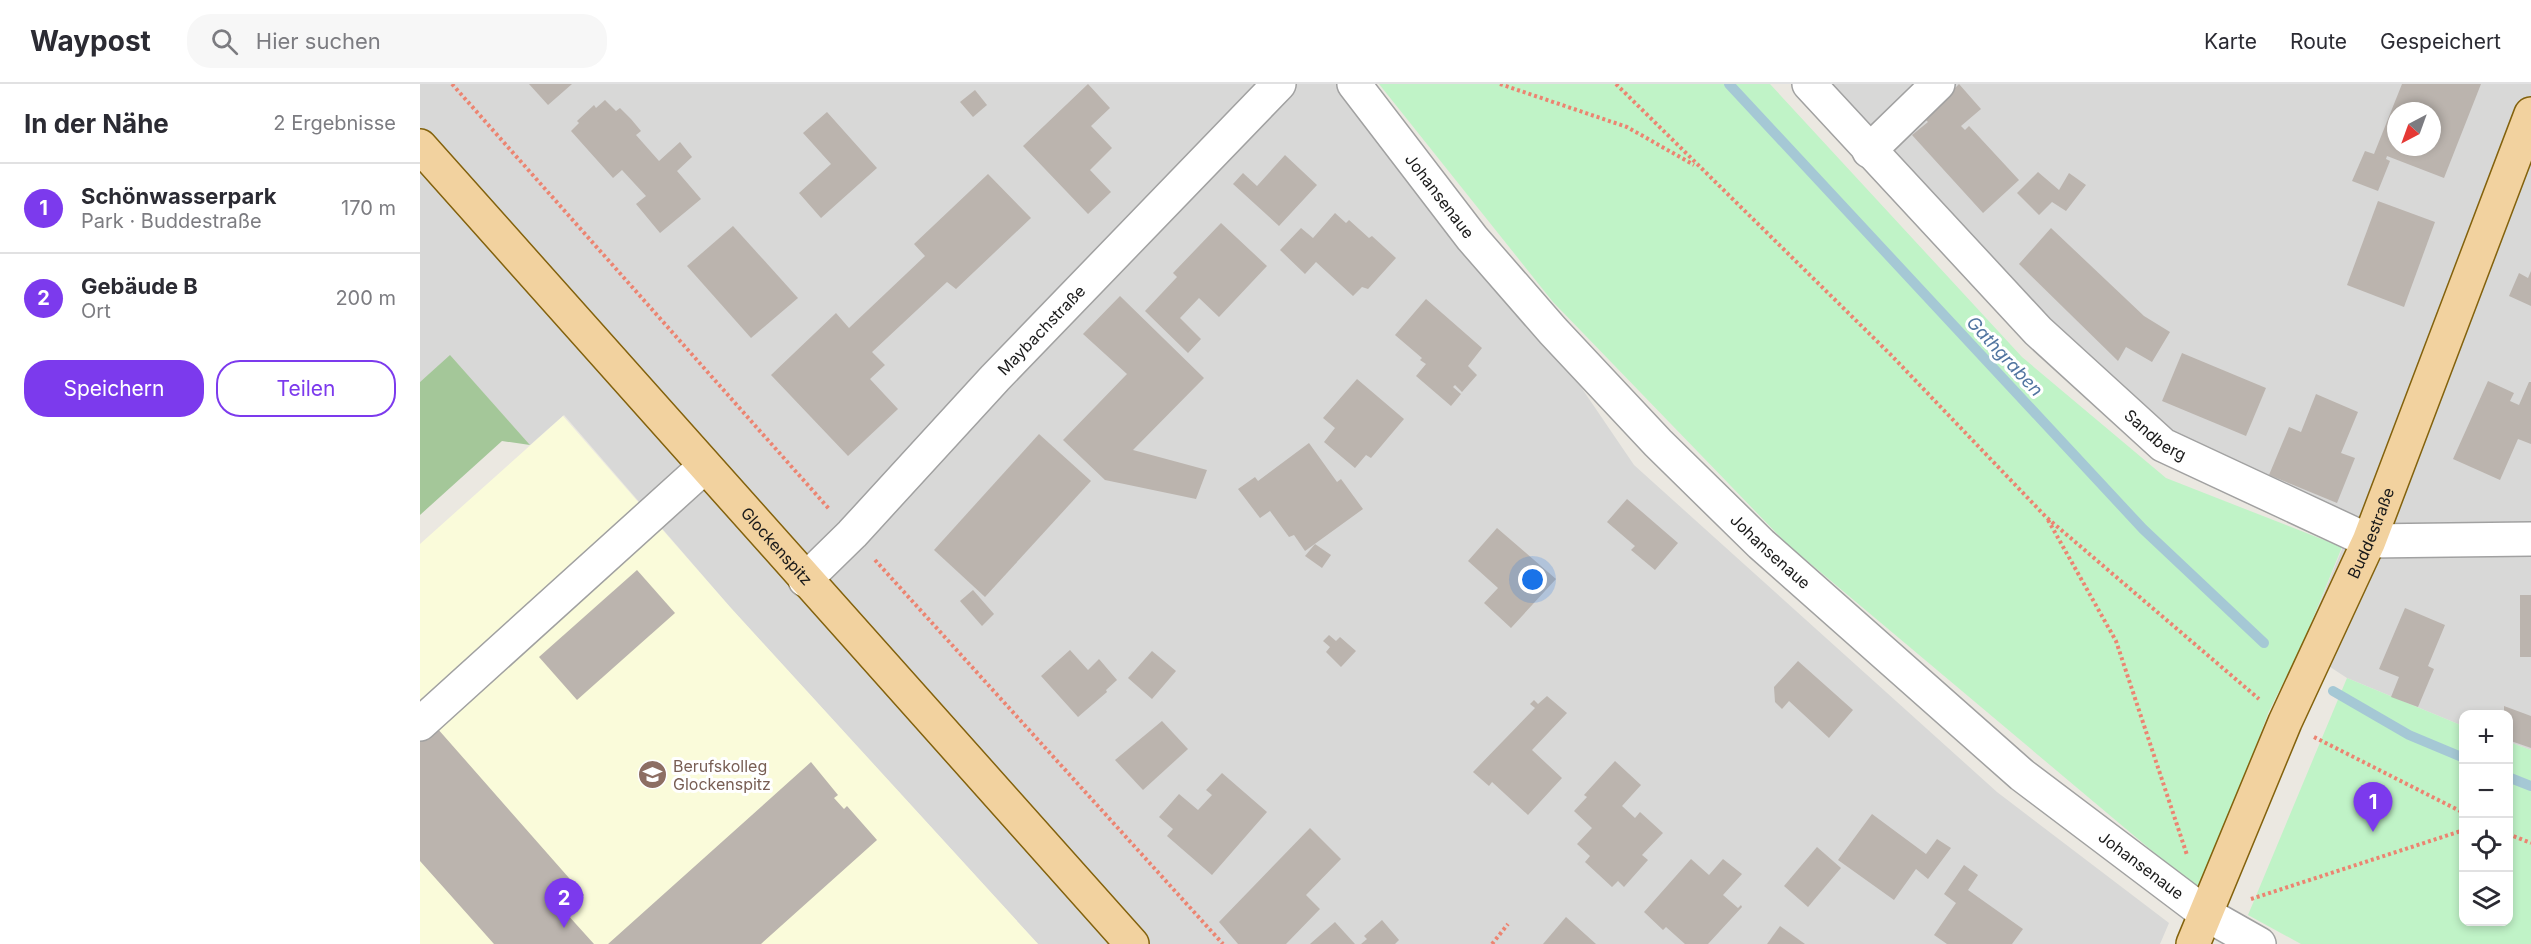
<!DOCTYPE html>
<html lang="de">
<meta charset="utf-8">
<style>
body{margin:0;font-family:Inter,sans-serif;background:#f7f7f7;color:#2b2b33}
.controls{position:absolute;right:18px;bottom:18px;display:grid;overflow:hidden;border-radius:12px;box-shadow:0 3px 9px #0003}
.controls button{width:54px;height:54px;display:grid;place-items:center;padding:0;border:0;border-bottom:2px solid #e1e1e2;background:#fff;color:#2b2b33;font:30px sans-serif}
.compass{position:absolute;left:1967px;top:18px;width:54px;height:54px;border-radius:50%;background:#fff;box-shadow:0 3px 9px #0003;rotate:221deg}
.you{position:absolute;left:1113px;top:496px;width:21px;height:21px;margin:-15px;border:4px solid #fff;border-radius:50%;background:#1a73e8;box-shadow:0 0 0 9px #1a73e833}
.badge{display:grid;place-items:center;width:39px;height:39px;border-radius:50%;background:#7c3aed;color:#fff;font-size:20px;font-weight:700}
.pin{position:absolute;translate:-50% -50px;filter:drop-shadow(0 2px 3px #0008)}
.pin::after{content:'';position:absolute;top:32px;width:21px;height:18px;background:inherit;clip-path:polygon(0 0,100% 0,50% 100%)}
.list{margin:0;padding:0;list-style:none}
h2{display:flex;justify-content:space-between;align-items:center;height:78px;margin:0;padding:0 24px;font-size:26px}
h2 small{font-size:20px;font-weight:400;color:#7c7c81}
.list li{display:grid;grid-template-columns:39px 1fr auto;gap:18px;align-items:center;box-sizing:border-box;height:90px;padding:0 24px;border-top:2px solid #e1e1e2}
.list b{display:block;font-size:22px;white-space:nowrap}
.list p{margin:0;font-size:20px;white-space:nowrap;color:#7c7c81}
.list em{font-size:20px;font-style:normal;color:#7c7c81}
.actions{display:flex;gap:12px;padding:18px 24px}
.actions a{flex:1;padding:14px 0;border:2px solid #7c3aed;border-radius:24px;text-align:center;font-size:21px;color:#7c3aed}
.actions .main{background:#7c3aed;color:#fff}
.icon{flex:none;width:33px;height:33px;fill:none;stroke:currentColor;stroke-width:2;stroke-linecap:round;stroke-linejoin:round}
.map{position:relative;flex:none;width:2111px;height:860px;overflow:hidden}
header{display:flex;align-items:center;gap:36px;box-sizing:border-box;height:84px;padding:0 30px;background:#fff;border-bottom:2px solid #e1e1e2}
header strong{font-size:28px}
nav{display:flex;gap:33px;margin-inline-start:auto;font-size:21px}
.search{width:420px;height:54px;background:#f7f7f7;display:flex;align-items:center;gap:15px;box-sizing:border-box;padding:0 21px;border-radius:24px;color:#7c7c81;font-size:22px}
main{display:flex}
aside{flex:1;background:#fff}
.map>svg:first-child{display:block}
</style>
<header>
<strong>Waypost</strong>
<div class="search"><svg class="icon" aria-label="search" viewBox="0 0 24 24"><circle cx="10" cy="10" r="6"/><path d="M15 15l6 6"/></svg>Hier suchen</div>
<nav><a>Karte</a><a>Route</a><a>Gespeichert</a></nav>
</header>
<main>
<aside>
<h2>In der Nähe<small>2 Ergebnisse</small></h2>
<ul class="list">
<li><span class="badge">1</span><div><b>Schönwasserpark</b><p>Park · Buddestraße</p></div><em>170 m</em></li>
<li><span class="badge">2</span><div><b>Gebäude B</b><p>Ort</p></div><em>200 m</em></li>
</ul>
<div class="actions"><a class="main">Speichern</a><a>Teilen</a></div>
</aside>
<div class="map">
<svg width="2111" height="860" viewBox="0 0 2111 860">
<rect width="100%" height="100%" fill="#ebe8e1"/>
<g fill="#d8d8d7" fill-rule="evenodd">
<path d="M0,0H955L1214,381L1577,708L1749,839L1740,860H618L310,523L144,331L110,361L30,272L0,298Z"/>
<path d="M1412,0H2111V666L2089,658L2088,630H2044L2043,642L1927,594L1881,564L1933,439L1749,346L1622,231ZM1976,27H2012V63H1976Z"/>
</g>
<path fill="#fafbda" d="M143,332L310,523L618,860H0V460Z"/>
<path fill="#a4c799" d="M30,271L110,361L82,357L0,431V298Z"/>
<g fill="#c0f3c7">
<path d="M959,0H1350L1602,273L1746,394L1922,463L1881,564L1849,627L1781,808L1367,460L1133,218Z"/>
<path d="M1927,594L2043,642L2044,838H2088L2089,658L2111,666V860H1881L1828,831Z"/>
</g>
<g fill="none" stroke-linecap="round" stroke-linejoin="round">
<g stroke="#a5c8d5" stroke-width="10">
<path d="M1309,0L1723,445L1844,559"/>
<path d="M1913,607L1989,651L2044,674"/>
<path d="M2088,693L2111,702"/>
</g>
</g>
<g fill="#bbb4ae" fill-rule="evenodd">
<path d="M109,0H152L128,21Z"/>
<path d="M668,0L690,24L671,42L692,64L670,86L691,108L668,130L603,62Z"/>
<path d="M1539,0L1561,25L1541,42L1545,46L1549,42L1599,96L1563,129L1492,51L1508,38L1505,35Z"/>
<path d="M1982,0H2061L2024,94L1967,72L1966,75L1970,77L1958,107L1932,97L1945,67L1954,70ZM1976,27H2012V63H1976Z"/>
<path d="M555,6L567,21L553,33L540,18Z"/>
<path d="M185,16L196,27L200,24L211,35L221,47L216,51L239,77L260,58L272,73L257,87L281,115L240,149L216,120L226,112L202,86L193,94L151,47L159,39L157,37L174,21L176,24Z"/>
<path d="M407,28L457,84L401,134L379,109L411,80L383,49Z"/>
<path d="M865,71L897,101L859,142L813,100L823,89L837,102Z"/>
<path d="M1618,88L1639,106L1649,89L1666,101L1646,127L1632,118L1619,131L1597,109Z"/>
<path d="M568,90L611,134L536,205L527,198L452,268L465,281L450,295L478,325L428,372L351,291L416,229L429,244L505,172L494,160Z"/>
<path d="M1958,117L2015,138L1984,223L1927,201Z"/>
<path d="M915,129L926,139L929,136L949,154L952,152L976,174L948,205L942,203L933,212L896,178L885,190L860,166L881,144L893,154Z"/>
<path d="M801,139L847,182L799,233L779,214L760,234L781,255L768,269L725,227L757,193L753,189Z"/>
<path d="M313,142L378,214L331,254L267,182Z"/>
<path d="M1631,144L1724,232L1750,248L1732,278L1706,263L1698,277L1599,180Z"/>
<path d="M2111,187V222L2089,212L2099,189L2108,194Z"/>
<path d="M700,212L784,294L713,366L787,386L776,415L685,396L643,356L707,290L663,250Z"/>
<path d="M1006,215L1062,264L1048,282L1057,291L1042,308L1035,301L1033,303L1041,310L1031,322L996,292L1006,280L1000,276L1002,274L975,251Z"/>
<path d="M1762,269L1846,304L1826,352L1742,317Z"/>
<path d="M937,295L984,335L951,374L946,371L935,384L904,358L915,344L903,334Z"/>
<path d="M2068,297L2094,309L2090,317L2099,321L2109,298H2111V360L2098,355L2080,396L2033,375Z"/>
<path d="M1896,310L1938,328L1921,369L1935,374L1917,419L1849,391L1869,343L1881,348Z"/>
<path d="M619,350L671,397L565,513L514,466Z"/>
<path d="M889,359L917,398L921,395L943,425L885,467L874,451L869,453L850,427L840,434L818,405L835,393L838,397Z"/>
<path d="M1207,415L1258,459L1235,486L1211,466L1215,462L1187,438Z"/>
<path d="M1077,444L1136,495L1091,544L1064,519L1078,504L1048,477Z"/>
<path d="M895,460L911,471L902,484L885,472Z"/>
<path d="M217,486L255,529L157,616L119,573Z"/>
<path d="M553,506L574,530L562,542L540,517Z"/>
<rect x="2100" y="511" width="11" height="62"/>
<path d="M1985,524L2025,541L2008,582L2014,585L1998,623L1971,613L1979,593L1959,585Z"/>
<path d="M909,551L916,557L920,553L936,567L921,583L906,568L910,563L903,557Z"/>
<path d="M650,566L668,586L679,575L697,596L686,606L687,608L658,633L621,592Z"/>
<path d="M732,567L756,587L732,615L708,594Z"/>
<path d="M1378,577L1433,626L1409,654L1369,617L1362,625L1355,618L1354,603Z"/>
<path d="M1127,612L1147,629L1112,666L1142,694L1108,731L1072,698L1069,702L1053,688L1115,624L1110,620L1114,616L1118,620Z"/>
<path d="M2084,622L2111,632V664L2088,656V630H2084Z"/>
<path d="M742,637L768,665L723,706L695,676Z"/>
<path d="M17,644L164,811L146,829L174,860H74L0,777V658Z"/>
<path d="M1195,677L1221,701L1202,722L1215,734L1220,728L1243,749L1222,771L1228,776L1204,803L1198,797L1192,803L1165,778L1170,772L1157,760L1172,744L1154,727L1167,713L1164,711Z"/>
<path d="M391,678L418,711L414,714L424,725L427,722L457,756L341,860H188Z"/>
<path d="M802,689L847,728L792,791L747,752L753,745L739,733L759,710L778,726L792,711L786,706Z"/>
<path d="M1452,730L1506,770L1517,755L1531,764L1508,795L1496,785L1474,816L1418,776Z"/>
<path d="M890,744L921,775L886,811L900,825L866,860H818L799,838Z"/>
<path d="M1397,763L1421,784L1388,823L1364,802Z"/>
<path d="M1271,775L1289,791L1303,775L1322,790L1303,811L1318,824L1321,821L1322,823L1288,860H1265L1246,843L1243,846L1224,828Z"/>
<path d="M1544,781L1558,791L1548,806L1603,845L1592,860H1527L1514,851L1536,819L1524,810Z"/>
<path d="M1146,833L1176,860H1123Z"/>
<path d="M962,836L979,856L975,860H941L947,855L944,852Z"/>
<path d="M915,838L935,860H890Z"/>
<path d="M1360,842L1385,860H1347Z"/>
</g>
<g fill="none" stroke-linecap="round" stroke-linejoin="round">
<defs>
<g id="minor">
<path id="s1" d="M934,0L1052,154L1133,247L1238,359L1341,460L1602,691L1786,830L1839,860"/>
<path id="s2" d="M1389,0L1618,247L1743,361L1949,457L2111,455"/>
<path d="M1449,67L1518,0"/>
<path id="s3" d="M385,496L432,450L575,294L859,0"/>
<path d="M0,640L284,383"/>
</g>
<g id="major">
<path id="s4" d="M0,62L712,860"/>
<path id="s5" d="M1773,860L1865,638L1949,457L2111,30"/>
</g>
</defs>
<use href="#minor" stroke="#a1a1a1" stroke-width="36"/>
<use href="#major" stroke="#83620d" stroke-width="36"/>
<g stroke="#ec8471" stroke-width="4" stroke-dasharray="3 3" stroke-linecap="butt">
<path d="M32,0L410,426"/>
<path d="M1080,0L1207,43L1274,81"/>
<path d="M1196,0L1471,271L1626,433L1839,615"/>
<path d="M1628,436L1696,557L1767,771"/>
<path d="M455,476L803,860"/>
<path d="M1894,653L2044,729"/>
<path d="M2088,750L2111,759"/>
<path d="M1831,815L2044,746"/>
<path d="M1072,860L1088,840"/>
</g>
<use href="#minor" stroke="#fff" stroke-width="33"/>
<use href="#major" stroke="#f2d29f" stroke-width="33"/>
</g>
<defs>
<symbol id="school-disc" viewBox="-11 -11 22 22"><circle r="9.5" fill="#8d6e63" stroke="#fff"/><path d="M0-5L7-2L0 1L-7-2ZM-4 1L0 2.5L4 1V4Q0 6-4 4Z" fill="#fff"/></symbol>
</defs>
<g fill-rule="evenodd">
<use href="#school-disc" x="216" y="674" width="33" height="33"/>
</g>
<g text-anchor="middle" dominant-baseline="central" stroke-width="6" stroke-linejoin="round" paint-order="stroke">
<g font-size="16" fill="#1a1a1a" stroke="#fff">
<text stroke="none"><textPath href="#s1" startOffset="141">Johansenaue</textPath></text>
<text stroke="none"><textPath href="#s3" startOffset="344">Maybachstraße</textPath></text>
<text stroke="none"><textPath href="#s2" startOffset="494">Sandberg</textPath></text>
<text stroke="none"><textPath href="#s5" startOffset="448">Buddestraße</textPath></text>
<text stroke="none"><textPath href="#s4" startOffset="536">Glockenspitz</textPath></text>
<text stroke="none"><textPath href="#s1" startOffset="627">Johansenaue</textPath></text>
<text stroke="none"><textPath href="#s1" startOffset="1113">Johansenaue</textPath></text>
</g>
<g font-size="16" fill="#785e54" stroke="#fff" text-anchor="start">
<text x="253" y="682">Berufskolleg<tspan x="253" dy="18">Glockenspitz</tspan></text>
</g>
<g font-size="18" font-style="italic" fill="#5175a0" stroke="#fff">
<text transform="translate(1585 272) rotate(47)">Gathgraben</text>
</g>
</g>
</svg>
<div class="controls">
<button>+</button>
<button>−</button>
<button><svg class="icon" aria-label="locate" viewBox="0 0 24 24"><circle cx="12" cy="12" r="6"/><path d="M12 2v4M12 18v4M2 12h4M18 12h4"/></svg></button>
<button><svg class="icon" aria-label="layers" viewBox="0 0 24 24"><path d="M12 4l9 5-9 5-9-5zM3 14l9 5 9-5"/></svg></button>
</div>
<svg class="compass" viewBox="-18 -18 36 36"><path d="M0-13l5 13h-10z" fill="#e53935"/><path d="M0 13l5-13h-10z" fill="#7c7c81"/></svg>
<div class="you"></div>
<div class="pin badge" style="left:1953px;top:748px">1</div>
<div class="pin badge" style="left:144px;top:844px">2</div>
</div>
</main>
